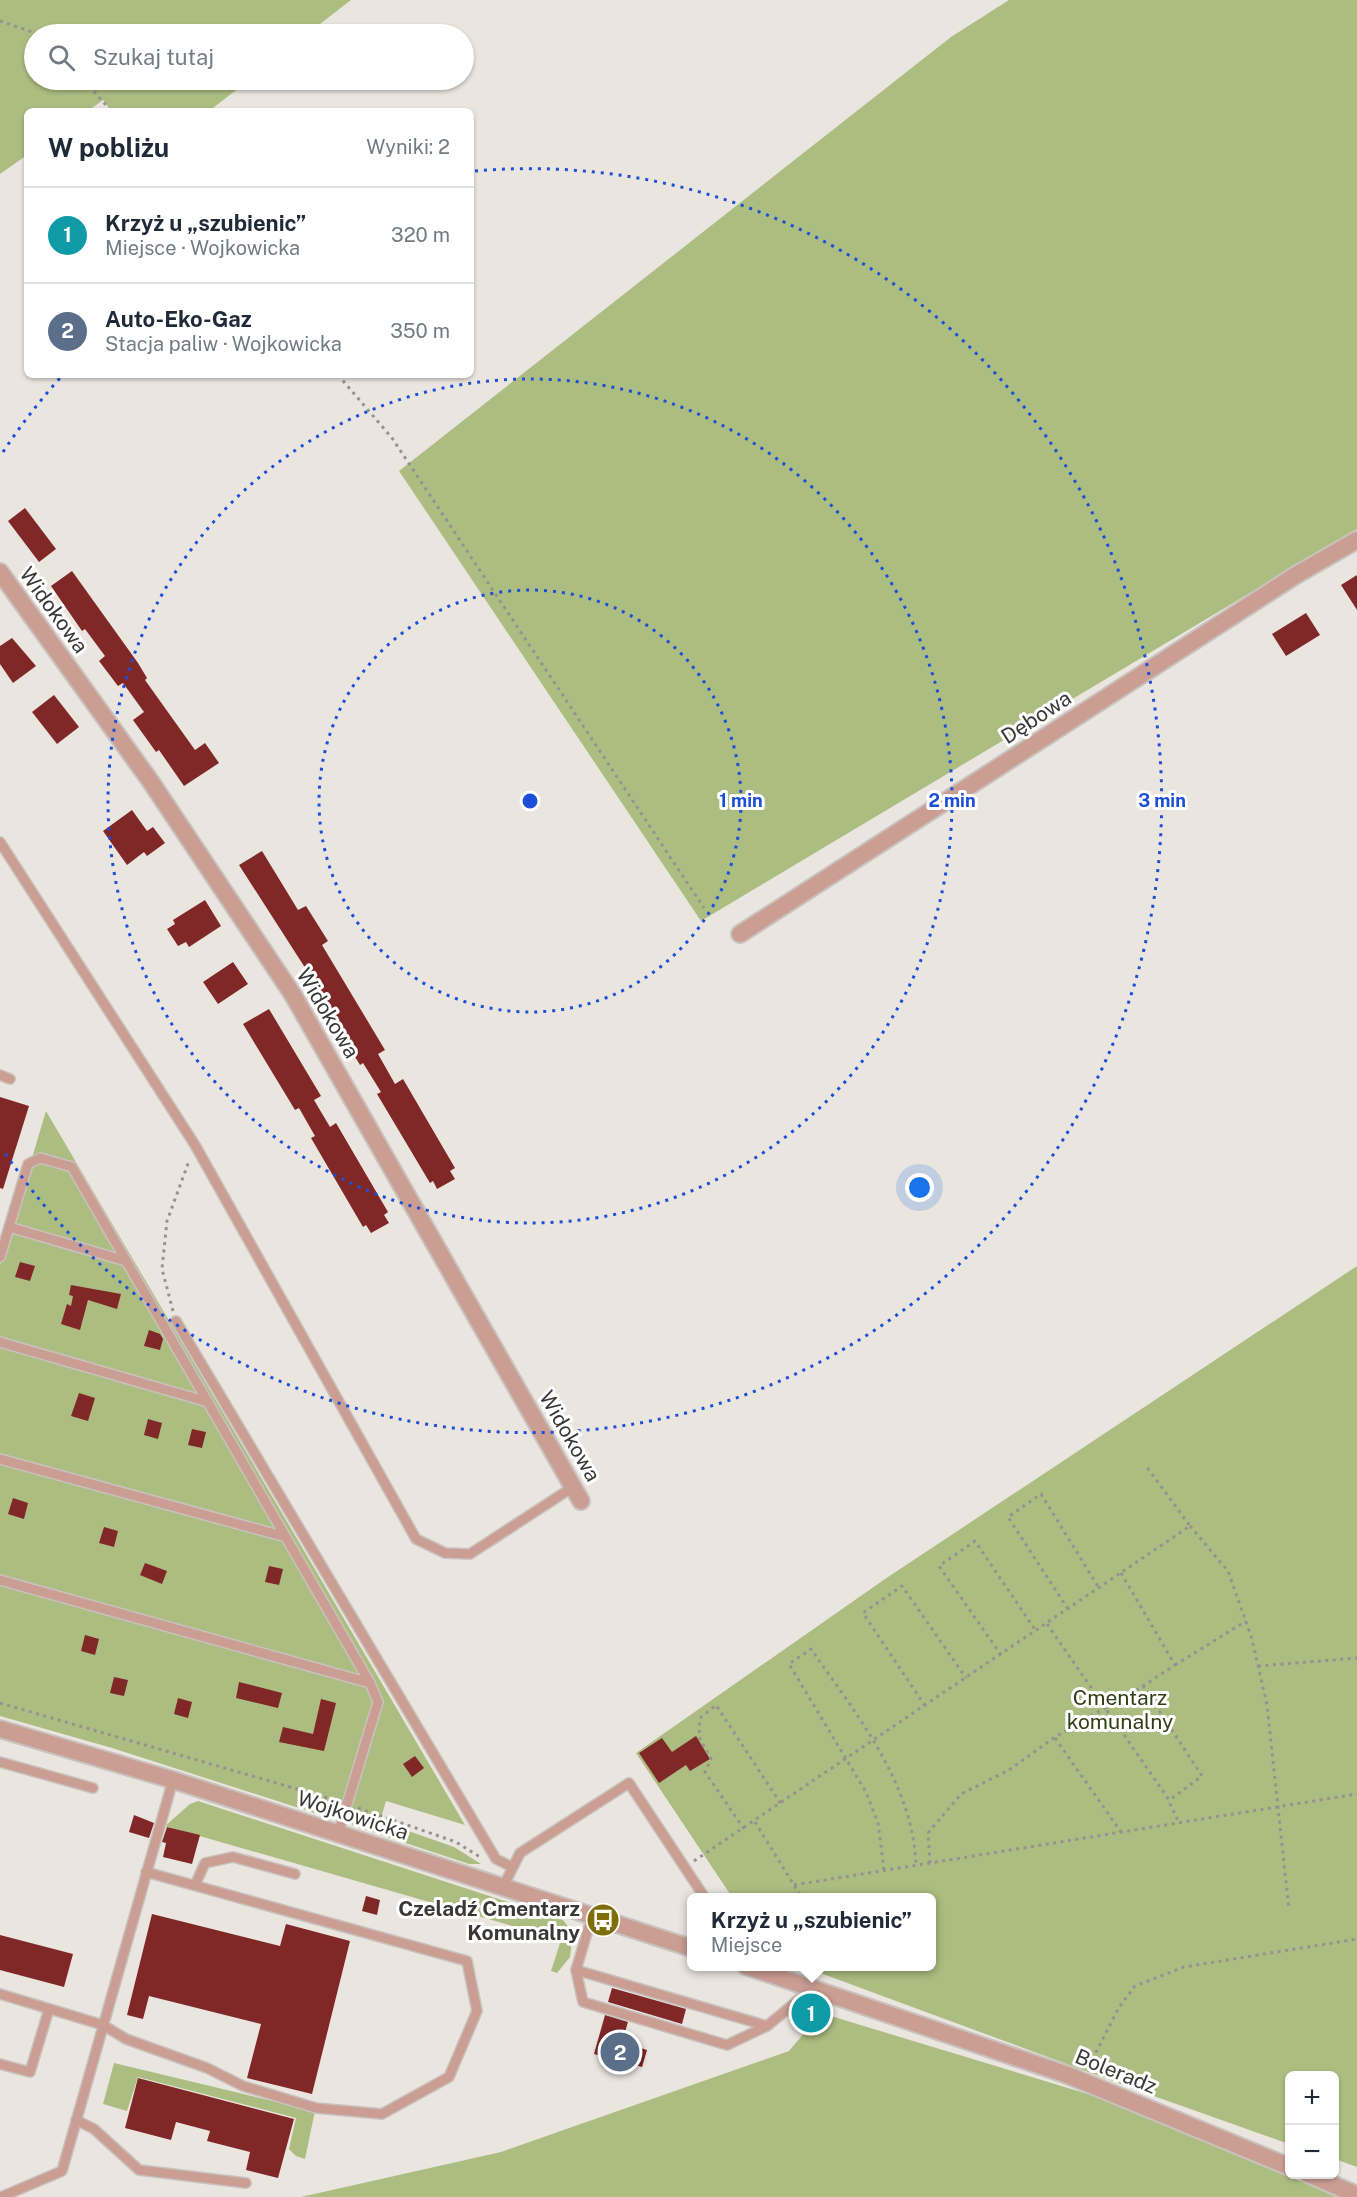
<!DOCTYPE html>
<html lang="pl">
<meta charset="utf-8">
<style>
body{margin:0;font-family:"Public Sans",sans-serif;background:#f6f6f7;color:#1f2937}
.controls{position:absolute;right:18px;bottom:18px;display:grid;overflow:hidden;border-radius:9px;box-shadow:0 2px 4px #0004}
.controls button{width:54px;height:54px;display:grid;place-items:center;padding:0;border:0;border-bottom:2px solid #e0e1e3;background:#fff;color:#1f2937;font:30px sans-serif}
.you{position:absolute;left:920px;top:1188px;width:21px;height:21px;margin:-15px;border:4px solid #fff;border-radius:50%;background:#1a73e8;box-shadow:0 0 0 9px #1a73e833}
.badge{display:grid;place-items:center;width:39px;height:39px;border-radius:50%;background:#7f6d0a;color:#fff;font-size:20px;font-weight:700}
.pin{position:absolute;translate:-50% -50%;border:3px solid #fff;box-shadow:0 2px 6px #0006}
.popup{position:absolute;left:687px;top:1893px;width:249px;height:78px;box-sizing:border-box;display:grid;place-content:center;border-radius:9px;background:#fff;filter:drop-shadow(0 2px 4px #0005);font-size:20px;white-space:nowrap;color:#747a83}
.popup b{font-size:22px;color:#1f2937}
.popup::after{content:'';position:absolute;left:50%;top:100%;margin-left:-12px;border:12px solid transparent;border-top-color:#fff}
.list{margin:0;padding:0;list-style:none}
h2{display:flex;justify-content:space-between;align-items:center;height:78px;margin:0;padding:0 24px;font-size:26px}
h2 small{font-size:20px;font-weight:400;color:#747a83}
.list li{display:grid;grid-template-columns:39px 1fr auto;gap:18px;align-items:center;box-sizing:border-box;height:96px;padding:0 24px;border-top:2px solid #e0e1e3}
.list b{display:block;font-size:22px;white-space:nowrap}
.list p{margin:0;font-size:20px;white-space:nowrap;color:#747a83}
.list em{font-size:20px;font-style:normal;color:#747a83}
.icon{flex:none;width:33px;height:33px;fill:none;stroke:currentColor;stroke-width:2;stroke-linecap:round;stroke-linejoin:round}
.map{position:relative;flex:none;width:1357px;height:2197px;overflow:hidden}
.search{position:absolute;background:#fff;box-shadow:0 2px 4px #0004;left:24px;top:24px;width:450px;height:66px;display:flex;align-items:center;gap:15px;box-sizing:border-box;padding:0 21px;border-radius:33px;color:#747a83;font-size:22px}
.panel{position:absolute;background:#fff;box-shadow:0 2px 4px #0004;left:24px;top:108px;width:450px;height:270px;border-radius:9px}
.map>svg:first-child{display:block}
</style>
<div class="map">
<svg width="1357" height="2197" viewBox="0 0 1357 2197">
<rect width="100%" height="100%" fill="#ebe5e0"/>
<g fill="#acbd81">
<path d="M0,0H351L307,34H34V80H249L209,111H111L103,100L88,111H27V155L0,174Z"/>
<path d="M1009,0H1357V529L701,921L399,471L951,37Z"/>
<path d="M46,1111L465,1825L386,1801L380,1821L454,1847L481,1864H469L354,1826L350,1822L349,1816L340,1813L336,1817L330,1818L112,1748L0,1716V1265Z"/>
<path d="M1357,1266V2167L1335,2159L1334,2076H1290L1289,2144L1137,2090L804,1967L931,1966V1898L732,1897L636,1753L885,1579Z"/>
<path d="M198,1801L563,1920L573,1933L570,1957L557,1973L551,1971L561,1940L165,1826L190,1804Z"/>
<path d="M821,2013L1137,2109L1336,2197H301L501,2152L789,2051Z"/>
<path d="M114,2063L315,2111L305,2159L296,2156L289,2149L296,2118L138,2077L127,2111L103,2104Z"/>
</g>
<g fill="#802727">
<path d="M25,508L56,549L39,562L8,521Z"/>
<path d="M72,571L138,663L147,678L145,680L195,750L205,743L219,763L184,786L159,750L156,752L133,720L144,712L123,683L118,686L99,661L105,656L85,629L82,631L51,586Z"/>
<path d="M1357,575V610L1341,585Z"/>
<path d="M1306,613L1320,635L1286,656L1272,634Z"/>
<path d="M12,638L36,666L13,683L0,664V646Z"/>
<path d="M54,695L79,727L57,744L32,712Z"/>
<path d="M132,810L147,831L153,827L165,843L147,856L144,852L127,865L103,831Z"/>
<path d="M262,851L298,910L306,906L328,941L322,945L385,1050L378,1054L395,1084L403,1079L455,1168L450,1171L455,1179L437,1189L433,1181L430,1183L377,1094L381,1092L363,1063L360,1065L308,979L311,977L239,865Z"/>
<path d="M205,900L221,926L189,947L186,942L178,946L167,929L175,924L173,920Z"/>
<path d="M233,962L248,984L218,1004L203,982Z"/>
<path d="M269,1009L321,1096L314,1100L330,1127L336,1123L388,1212L384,1215L389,1223L371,1233L366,1225L363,1227L311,1138L315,1136L299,1108L295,1110L243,1024Z"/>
<path d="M0,1097L29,1106L3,1189L0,1188Z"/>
<path d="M20,1262L35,1266L30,1281L15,1277Z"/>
<path d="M71,1285L121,1294L117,1309L88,1300L80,1330L61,1324L67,1304L71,1306L73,1296L69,1295Z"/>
<path d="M149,1330L160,1334L163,1339L160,1350L144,1346Z"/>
<path d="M79,1393L95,1398L88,1421L71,1416Z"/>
<path d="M148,1419L162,1423L158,1439L144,1435Z"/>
<path d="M192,1429L206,1432L202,1448L188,1445Z"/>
<path d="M13,1498L28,1503L24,1519L8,1514Z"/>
<path d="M104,1527L118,1531L114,1547L99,1543Z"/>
<path d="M145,1563L167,1571L162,1584L140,1575Z"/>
<path d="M269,1566L283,1569L279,1585L265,1582Z"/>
<path d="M85,1635L99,1639L95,1655L81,1651Z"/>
<path d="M114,1677L128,1680L124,1696L110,1693Z"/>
<path d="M239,1682L282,1693L278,1708L236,1698Z"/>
<path d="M178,1698L192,1702L188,1718L174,1714Z"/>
<path d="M321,1699L336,1703L324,1751L279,1742L283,1727L313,1734Z"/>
<path d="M696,1736L710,1759L690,1771L686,1765L659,1783L639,1753L662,1738L672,1752Z"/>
<path d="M415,1756L424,1768L412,1777L403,1764Z"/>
<path d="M134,1815L154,1823L149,1838L129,1832Z"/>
<path d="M167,1827L200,1835L192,1864L163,1857L166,1843L162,1842Z"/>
<path d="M366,1896L380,1900L377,1915L362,1911Z"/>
<path d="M152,1914L280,1946L286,1924L350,1941L312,2094L247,2078L261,2024L149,1996L143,2019L127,2015Z"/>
<path d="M0,1935L73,1954L64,1987L0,1970Z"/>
<path d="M612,1988L686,2009L682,2024L608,2002Z"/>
<path d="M605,2015L628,2022L622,2042L647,2050L642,2067L594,2054Z"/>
<path d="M138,2078L294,2119L278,2178L246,2170L250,2152L207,2141L210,2131L176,2122L171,2140L125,2128Z"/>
</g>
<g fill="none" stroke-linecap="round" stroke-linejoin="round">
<defs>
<g id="service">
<path d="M0,842L195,1145L416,1539L445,1553L470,1554L573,1487"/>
<path d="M0,1075L10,1079"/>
<path d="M9,1227L126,1261"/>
<path d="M0,1257L28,1164L40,1158L72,1167L370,1683L378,1702L338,1834"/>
<path d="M176,1321L496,1859L512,1867"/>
<path d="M0,1342L208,1402"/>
<path d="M0,1459L286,1537"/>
<path d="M0,1580L370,1683"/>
<path d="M0,1762L93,1788"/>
<path d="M195,1885L205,1863L233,1857L295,1874"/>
<path d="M503,1887L520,1853L629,1783L705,1898"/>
<path d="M592,1916L576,1970L583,2002L727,2045L767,2026"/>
<path d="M576,1970L767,2026L813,1988"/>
<path d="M0,1994L103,2025L126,2039L207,2068L243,2086L316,2108L382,2114L449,2077L477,2011L467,1961L146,1872"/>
<path d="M0,2064L30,2072L49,2009"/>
<path d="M76,2120L94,2129L139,2170L246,2183"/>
<path d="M1,2197L62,2171L173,1780"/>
</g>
<g id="minor">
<path d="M0,572L151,782L293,995L581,1501"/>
<path d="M740,934L1296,575L1357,540"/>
</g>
<g id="tertiary">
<path d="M0,1729L173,1780L691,1948"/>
<path d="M746,1966L1065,2074L1290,2167"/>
<path d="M1308,2174L1357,2195"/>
</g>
</defs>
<use href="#service" stroke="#c8c2be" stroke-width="12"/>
<use href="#minor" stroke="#c8c2be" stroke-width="20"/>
<use href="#tertiary" stroke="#c8c2be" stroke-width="20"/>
<g stroke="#96928f" stroke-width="3" stroke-dasharray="3 4.5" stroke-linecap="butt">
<path d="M0,21L38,34"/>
<path d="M84,80L111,111"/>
<path d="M338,375L392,438L704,908"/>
<path d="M173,1311L162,1269L167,1221L189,1161"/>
<path d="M1190,1526L1228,1571L1252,1639L1267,1705L1289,1910"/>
<path d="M1121,1573L1175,1665L1143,1686"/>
<path d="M1068,1609L1008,1517L1041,1494L1099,1588"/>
<path d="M1047,1624L1167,1797L1179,1823"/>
<path d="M1001,1655L939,1566L975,1541L1036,1631"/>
<path d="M1175,1665L1246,1621"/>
<path d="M1258,1666L1357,1658"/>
<path d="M0,1703L335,1800"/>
<path d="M925,1706L863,1613L902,1586L966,1678"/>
<path d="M1055,1738L1121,1832"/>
<path d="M358,1808L456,1842L480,1857"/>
<path d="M755,1822L802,1898"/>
<path d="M744,1829L705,1772L711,1759L699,1737L700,1718L716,1705L781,1804"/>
<path d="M694,1861L1190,1526L1146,1466"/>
<path d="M930,1863L928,1833L961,1794L1009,1770L1055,1737L1143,1686L1202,1776L1168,1801"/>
<path d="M884,1870L878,1823L866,1792L789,1664L811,1649C856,1714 913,1783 916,1865"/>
<path d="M794,1885L1357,1794"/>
<path d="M1089,2066L1118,2009L1135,1986L1184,1967L1357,1939"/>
</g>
<use href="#service" stroke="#cb9e93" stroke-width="9"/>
<use href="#minor" stroke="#cb9e93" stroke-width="16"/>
<use href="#tertiary" stroke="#cb9e93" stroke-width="16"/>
</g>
<g fill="none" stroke="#1d4ed8" stroke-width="3" stroke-dasharray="3 6">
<circle cx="530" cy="801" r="211"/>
<circle cx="530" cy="801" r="422"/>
<path d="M3 452A632 632 0 0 1 60 378M475 171A632 632 0 1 1 3 1150"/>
</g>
<defs>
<symbol id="bus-disc" viewBox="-11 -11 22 22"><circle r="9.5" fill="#7f6d0a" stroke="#fff"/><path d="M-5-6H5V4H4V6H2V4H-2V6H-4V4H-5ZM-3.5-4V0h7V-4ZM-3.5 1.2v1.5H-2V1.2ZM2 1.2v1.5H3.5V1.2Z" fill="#fff"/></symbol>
</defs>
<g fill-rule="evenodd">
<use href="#bus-disc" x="584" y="1901" width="38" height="38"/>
</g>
<g text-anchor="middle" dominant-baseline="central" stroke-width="6" stroke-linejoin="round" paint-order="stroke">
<g font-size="21" fill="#3a3836" stroke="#fff">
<text transform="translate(54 610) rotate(54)">Widokowa</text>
<text transform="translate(1036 717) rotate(-33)">Dębowa</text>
<text transform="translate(328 1013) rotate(59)">Widokowa</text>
<text transform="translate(570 1436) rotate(60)">Widokowa</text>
<text transform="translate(353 1815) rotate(18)">Wojkowicka</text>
<text transform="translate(1116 2071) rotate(22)">Boleradz</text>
</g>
<g font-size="21" fill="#343e16" stroke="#fff">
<text x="1120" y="1697">Cmentarz<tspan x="1120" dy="24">komunalny</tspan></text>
</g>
<g font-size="21" font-weight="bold" fill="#3a3836" stroke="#fff" text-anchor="end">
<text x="580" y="1908">Czeladź Cmentarz<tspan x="580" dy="24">Komunalny</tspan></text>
</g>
</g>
<circle cx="530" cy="801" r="9" fill="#1d4ed8" stroke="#fff" stroke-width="3"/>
<g font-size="18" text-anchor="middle" font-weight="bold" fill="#1d4ed8" stroke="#fff" stroke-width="6" stroke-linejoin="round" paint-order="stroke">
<text x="741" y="807">1 min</text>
<text x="952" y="807">2 min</text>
<text x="1162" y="807">3 min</text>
</g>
</svg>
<div class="controls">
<button>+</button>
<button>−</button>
</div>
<div class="you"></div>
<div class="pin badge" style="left:811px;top:2013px;background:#0f9aa8">1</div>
<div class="popup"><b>Krzyż u „szubienic”</b>Miejsce</div>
<div class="pin badge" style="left:620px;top:2052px;background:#5c6f8a">2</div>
<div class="search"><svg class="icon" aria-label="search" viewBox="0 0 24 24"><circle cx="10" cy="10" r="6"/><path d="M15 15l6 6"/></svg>Szukaj tutaj</div>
<section class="panel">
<h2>W pobliżu<small>Wyniki: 2</small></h2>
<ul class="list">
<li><span class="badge" style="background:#0f9aa8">1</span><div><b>Krzyż u „szubienic”</b><p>Miejsce · Wojkowicka</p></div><em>320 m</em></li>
<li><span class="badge" style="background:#5c6f8a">2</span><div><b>Auto-Eko-Gaz</b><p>Stacja paliw · Wojkowicka</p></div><em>350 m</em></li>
</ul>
</section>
</div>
